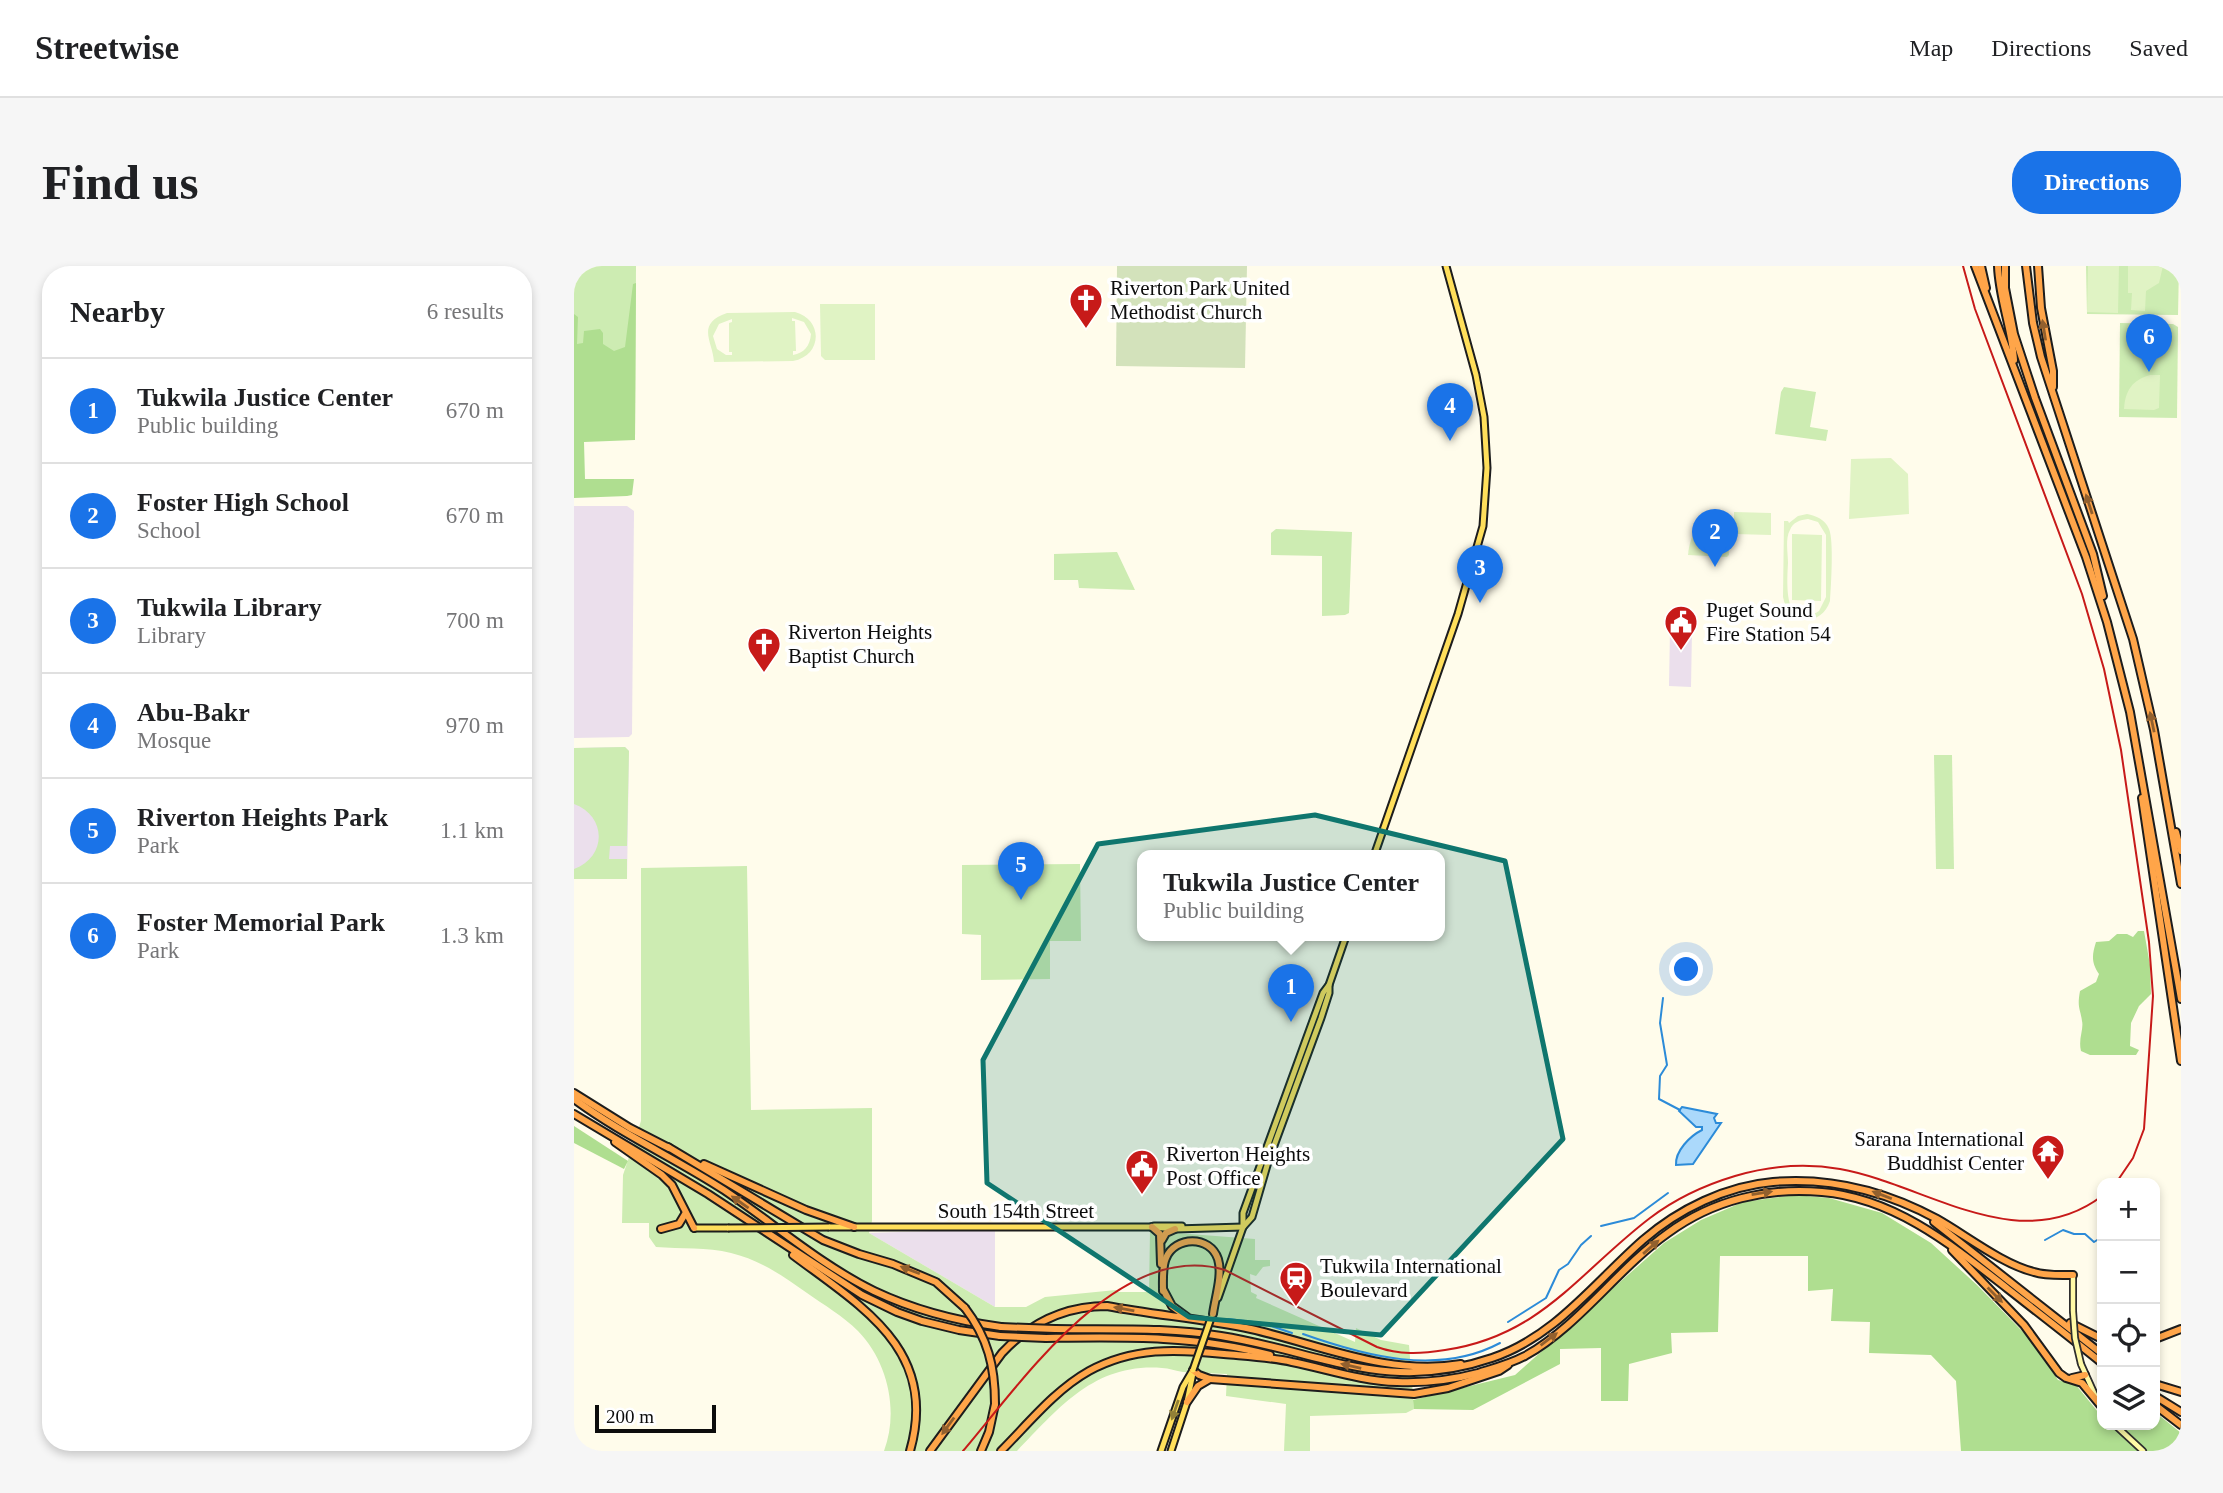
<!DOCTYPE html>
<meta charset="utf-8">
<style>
body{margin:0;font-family:Georgia,serif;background:#f6f6f6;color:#202124}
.controls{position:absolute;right:21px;bottom:21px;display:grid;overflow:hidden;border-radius:14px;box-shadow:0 4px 10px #0003}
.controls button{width:63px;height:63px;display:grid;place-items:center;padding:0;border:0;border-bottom:2px solid #e0e0e0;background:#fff;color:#202124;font:35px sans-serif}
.scale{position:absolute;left:21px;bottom:18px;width:121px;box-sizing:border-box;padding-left:7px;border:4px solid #0c0c0c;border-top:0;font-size:19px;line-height:24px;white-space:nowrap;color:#0c0c0c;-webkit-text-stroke:5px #fff;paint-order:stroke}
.you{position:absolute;left:1113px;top:704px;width:24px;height:24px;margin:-18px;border:5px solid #fff;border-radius:50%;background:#1a73e8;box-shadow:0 0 0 10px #1a73e833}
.badge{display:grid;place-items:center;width:46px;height:46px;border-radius:50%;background:#1a73e8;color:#fff;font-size:23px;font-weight:700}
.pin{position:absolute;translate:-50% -58px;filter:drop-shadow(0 2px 4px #0008)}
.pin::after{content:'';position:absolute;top:37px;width:24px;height:21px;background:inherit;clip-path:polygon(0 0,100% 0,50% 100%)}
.popup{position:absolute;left:563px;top:584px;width:308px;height:91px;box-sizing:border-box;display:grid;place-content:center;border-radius:14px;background:#fff;filter:drop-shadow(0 2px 5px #0005);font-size:23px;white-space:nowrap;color:#757577}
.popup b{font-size:26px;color:#202124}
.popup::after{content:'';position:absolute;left:50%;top:100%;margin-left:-14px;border:14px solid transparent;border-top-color:#fff}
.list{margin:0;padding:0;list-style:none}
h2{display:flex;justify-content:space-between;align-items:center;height:91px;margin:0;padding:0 28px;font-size:30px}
h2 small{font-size:23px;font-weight:400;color:#757577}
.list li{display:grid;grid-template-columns:46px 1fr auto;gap:21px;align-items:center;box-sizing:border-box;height:105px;padding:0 28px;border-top:2px solid #e0e0e0}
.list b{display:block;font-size:26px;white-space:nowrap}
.list p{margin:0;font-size:23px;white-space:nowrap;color:#757577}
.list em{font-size:23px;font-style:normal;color:#757577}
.icon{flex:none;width:38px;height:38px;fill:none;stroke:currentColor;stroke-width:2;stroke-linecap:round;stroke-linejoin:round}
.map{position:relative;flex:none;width:1607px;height:1185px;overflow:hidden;border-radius:28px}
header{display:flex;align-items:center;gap:42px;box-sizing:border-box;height:98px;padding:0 35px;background:#fff;border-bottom:2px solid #e0e0e0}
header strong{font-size:33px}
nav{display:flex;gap:38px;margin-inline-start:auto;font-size:24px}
.intro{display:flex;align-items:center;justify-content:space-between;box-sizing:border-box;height:168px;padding:0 42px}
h1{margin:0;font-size:49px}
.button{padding:18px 32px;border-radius:28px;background:#1a73e8;color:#fff;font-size:24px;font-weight:700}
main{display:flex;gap:42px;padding:0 42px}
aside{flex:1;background:#fff;border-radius:28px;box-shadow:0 4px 10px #0003}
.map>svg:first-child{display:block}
</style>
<header>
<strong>Streetwise</strong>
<nav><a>Map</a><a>Directions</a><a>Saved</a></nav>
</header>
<div class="intro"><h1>Find us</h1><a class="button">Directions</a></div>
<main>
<aside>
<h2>Nearby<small>6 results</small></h2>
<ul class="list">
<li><span class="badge">1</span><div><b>Tukwila Justice Center</b><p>Public building</p></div><em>670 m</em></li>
<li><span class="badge">2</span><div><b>Foster High School</b><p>School</p></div><em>670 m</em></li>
<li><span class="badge">3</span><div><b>Tukwila Library</b><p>Library</p></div><em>700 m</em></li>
<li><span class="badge">4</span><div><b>Abu-Bakr</b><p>Mosque</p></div><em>970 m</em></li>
<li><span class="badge">5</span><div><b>Riverton Heights Park</b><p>Park</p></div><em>1.1 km</em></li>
<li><span class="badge">6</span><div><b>Foster Memorial Park</b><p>Park</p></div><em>1.3 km</em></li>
</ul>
</aside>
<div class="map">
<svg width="1607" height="1185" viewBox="0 0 1607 1185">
<rect width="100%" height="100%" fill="#fffceb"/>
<g fill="#ebdfec">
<path d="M0,240H53L60,245L58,468L55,471L0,472Z"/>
<path d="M1096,364L1118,365L1117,421L1095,420Z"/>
<path d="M51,481L55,485L53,613H0V482Z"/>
<path d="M421,965V1041L295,967L356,965Z"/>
</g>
<g fill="#cdecb2">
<path d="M0,0H62L61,174L0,116Z"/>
<path d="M1512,0H1605L1604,49L1513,48Z"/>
<path d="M1546,57L1599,58L1604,61L1603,152L1545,151Z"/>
<path d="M1210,121L1242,126L1236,161L1254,164L1252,175L1201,168L1207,126Z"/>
<path d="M702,263L778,266L775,347L771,349L748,350V290L697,289V267Z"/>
<path d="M543,286L561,324L505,322L504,314H480V288Z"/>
<path d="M51,481L55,485L53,580H36L35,593H53V613H0V603C33,591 33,550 0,538V482Z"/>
<path d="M1360,489H1378L1380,603H1362Z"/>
<path d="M506,598L507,675H476V713L407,714V669L388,668V599Z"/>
<path d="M173,600L177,844L298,842V955L295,967L421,1041H452L471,1031L542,1024L543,1026H575L576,965L681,973V994H696V1000L689,1001L682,1010L676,1008L677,1026L683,1029L682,1032L781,1076L782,1062L807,1074L835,1079L840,1143L832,1147L736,1150V1185H710L712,1138L652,1130L653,1108C638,1107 623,1107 609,1106C602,1105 595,1102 588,1102C520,1097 485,1142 443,1185H310C325,1145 314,1096 284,1065C269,1050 250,1039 233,1027C209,1010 186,994 157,987C133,981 107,983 82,981L75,971V957H48L49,909L67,855V602Z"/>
</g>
<g fill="#afde90">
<path d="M62,17L61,174L10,176L11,213H60L58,229L53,230L0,232V48L4,51L3,78L9,77L10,65L26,63L29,67V78L40,85L51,81L59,18Z"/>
<path d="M1564,665H1570L1576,699L1577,728L1565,740L1557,757L1556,780L1565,784L1562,789H1516L1507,785C1504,773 1510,763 1508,755C1506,741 1503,742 1506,725L1522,716L1525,708C1517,696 1518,689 1522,676L1535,675L1543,668H1553L1559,671Z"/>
<path d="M0,860L54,895L50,903L0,877Z"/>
<path d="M1221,929L1255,932L1308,947L1357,977L1403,1019L1452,1069L1484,1114L1502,1119L1528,1151V1159H1581V1146L1607,1167V1185H1387L1382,1115L1357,1089L1295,1087L1296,1056L1257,1055L1259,1023L1234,1025V990H1146L1144,1066L1097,1067L1098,1087L1055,1098L1054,1135H1027V1082L986,1083V1098L899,1144L840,1143L839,1134L941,1109L1090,977L1127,954L1169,936Z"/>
</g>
<path fill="#d3e2bb" d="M543,0H673L671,102L542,100Z"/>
<g fill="#e0f3c4" fill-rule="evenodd">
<path d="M1514,0H1545L1544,47L1513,46Z"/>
<path d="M1554,0H1589L1585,17L1572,25L1571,45L1557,44L1558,27H1554Z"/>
<path d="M246,38H301V94H251L247,90Z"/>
<path d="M221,46C250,54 248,90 219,95L140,96C139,76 121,58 153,47ZM218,52L230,56L237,68C236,80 230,87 219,89V85H222L221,55H218ZM158,53V56L155,57V86H158V89H152L143,83L139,70L145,58Z"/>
<path d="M1576,109H1586L1585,142L1580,144L1550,143C1551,125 1558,114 1576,109Z"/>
<path d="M1317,192L1334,208L1335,248L1275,253L1277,193Z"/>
<path d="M1160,246L1197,247V269L1160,268Z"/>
<path d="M1233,248C1242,250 1251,253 1255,263C1260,274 1257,321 1256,335C1247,362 1214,359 1209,331L1210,255H1214L1215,257L1224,250ZM1234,253L1244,256L1252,269V331L1245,345C1209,369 1213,316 1214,297C1214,287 1211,272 1216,264C1219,256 1226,254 1234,253Z"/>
<path d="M1144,249H1152L1155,289L1153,291L1114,289C1116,269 1123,256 1144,249Z"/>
<path d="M1218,268L1248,269L1247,335L1218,334Z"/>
</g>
<path fill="#abd9fb" stroke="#2c8bd8" stroke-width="2" d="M1108,841L1143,848L1140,852L1142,857H1147L1119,898L1102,899C1101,885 1116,870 1128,864V861H1122L1105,845Z"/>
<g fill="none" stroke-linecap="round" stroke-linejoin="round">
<g stroke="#2c8bd8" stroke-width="2">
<path d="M1089,732L1086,757L1093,799L1086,810L1085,833L1106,844"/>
<path d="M1027,960L1060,952L1094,927"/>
<path d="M1471,974L1489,964L1500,968H1511L1520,976L1528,971"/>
<path d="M654,1053L688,1057L718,1067"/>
<path d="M934,1056L972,1032L985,1004L994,998L1007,979L1017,970"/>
<path d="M729,1068C791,1090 864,1110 926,1077"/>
</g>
<defs>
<g id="secondary">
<path d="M1499,1009V1045"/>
<path d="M1507,1098L1521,1129"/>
<path d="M1541,1159L1569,1185"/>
</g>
<g id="primary">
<path d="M800,590L884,348L909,260L913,202L910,151L902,109L872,0"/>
<path d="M580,960H608"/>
<path d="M255,961H276"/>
<path d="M280,961H578L601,963L669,961"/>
<path d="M669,961V947L749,727L755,719L772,670"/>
<path d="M120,962H154"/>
<path d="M644,1032L669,961L678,951L694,896L747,752L755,727V719"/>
<path d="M587,1185L609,1121L619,1104"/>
<path d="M597,1185L613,1136L619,1107"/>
</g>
<g id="highway">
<path d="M1401,0L1512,291L1533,356L1556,446L1607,733"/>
<path d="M1407,0L1412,22"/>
<path d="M1424,0C1425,32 1438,63 1440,94"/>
<path d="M1431,0V22L1440,68L1461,132L1519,288L1529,330"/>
<path d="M1452,0L1459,57L1467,91L1559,373L1580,464L1607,618"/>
<path d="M1464,0L1467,42L1479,105V121"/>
<path d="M1568,532L1607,795"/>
<path d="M1602,566L1607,585"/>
<path d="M0,827L56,862L95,882"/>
<path d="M0,833C47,868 101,892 150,924C199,957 247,999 300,1025C340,1044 383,1055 427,1061"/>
<path d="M0,848L134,928L288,1029L323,1046L348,1055L385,1064L426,1070"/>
<path d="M41,876L88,909L98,919L120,962"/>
<path d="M94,881L249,974L285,988L319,998L362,1016L391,1042"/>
<path d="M130,898L232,944L280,961"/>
<path d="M1360,956L1528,1088"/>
<path d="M578,961L586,968L587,998"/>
<path d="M87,963L105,958L111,948"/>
<path d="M588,974L592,967L601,963"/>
<path d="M1378,984L1450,1059L1485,1107L1492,1112L1508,1117L1528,1141"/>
<path d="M219,989C288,1041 365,1084 336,1185"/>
<path d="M589,1023L598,1040L613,1051"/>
<path d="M589,1025C589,1014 588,1001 592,992C601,970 636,969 644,993C649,1009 641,1032 639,1048"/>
<path d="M1496,1057L1528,1073"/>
<path d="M481,1063C536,1064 593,1061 647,1070C747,1086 813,1128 918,1092C981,1071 1021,1016 1069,974C1105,943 1152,920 1199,916C1257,911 1311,925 1363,953C1393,970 1428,998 1460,1006C1472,1010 1486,1009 1499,1009"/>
<path d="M472,1072C548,1071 622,1069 696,1089"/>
<path d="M1581,1073L1607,1063"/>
<path d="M619,1104L625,1109L636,1113L840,1128L874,1122L925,1105L934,1099"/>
<path d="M1498,1112L1511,1109"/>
<path d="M1581,1118L1607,1126"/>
<path d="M1581,1130L1607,1146"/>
<path d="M613,1136L624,1120L636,1113"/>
<path d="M1581,1139L1607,1159"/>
<path d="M356,1185L428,1087C457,1056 491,1040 533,1040C581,1049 630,1053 677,1063C747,1079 814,1110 887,1098"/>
<path d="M407,1185L415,1166L421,1138"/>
<path d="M427,1185C454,1158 481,1124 515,1105C559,1081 602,1083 650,1088C672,1090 696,1091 718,1096C753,1103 787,1115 823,1116C850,1117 878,1114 904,1107C920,1102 936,1098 951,1090C1006,1059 1043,1003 1094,967C1139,934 1193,921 1248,926C1321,932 1379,980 1434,1023C1466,1048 1497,1072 1528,1097"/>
</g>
</defs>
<use href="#secondary" stroke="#2e2e2e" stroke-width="8"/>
<use href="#primary" stroke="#1d1d1d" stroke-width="9"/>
<use href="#highway" stroke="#1d1d1d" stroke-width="10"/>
<use href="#secondary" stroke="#fffaa6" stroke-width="4.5"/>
<use href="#primary" stroke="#ffdf5b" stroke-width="5"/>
<use href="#highway" stroke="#ffa549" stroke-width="6"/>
<g stroke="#c71a19" stroke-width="2">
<path d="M1389,0L1401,43L1508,328L1530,403L1547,484L1575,676L1579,730L1570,863L1559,892L1542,917"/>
<path d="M389,1185C448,1116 545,972 651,1004L803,1081C825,1089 847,1088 871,1084C967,1070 1005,1006 1076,952C1101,933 1131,919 1161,910C1195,900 1231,897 1266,903C1351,918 1445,993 1528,930"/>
</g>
<defs>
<path id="secondary-bridge" d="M1499,1045L1501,1072L1507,1098"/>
<g id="primary-bridge">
<path d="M154,962L255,961"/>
<path d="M619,1104L637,1052"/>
</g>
<g id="highway-bridge">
<path d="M391,1042C414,1072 421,1101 421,1138"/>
<path d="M427,1061L481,1063"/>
<path d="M426,1070L472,1072"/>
</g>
</defs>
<use href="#secondary-bridge" stroke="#2e2e2e" stroke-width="8" stroke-linecap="butt"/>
<use href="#primary-bridge" stroke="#1d1d1d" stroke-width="9" stroke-linecap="butt"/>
<use href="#highway-bridge" stroke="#1d1d1d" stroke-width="10" stroke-linecap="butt"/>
<use href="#secondary-bridge" stroke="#fffaa6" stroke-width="4.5"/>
<use href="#primary-bridge" stroke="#ffdf5b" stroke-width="5"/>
<use href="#highway-bridge" stroke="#ffa549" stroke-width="6"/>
</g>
<defs><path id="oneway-solid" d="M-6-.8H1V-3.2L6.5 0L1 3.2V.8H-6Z" transform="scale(1.75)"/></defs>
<g fill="#92602e">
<use href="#oneway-solid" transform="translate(1470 64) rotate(-99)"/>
<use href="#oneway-solid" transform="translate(1515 238) rotate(-108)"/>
<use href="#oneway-solid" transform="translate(1578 456) rotate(-102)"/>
<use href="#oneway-solid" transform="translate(1188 927) rotate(-9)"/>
<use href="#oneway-solid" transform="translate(1308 929) rotate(-159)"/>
<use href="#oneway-solid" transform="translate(166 936) rotate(-145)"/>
<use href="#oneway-solid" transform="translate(1077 981) rotate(-41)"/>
<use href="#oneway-solid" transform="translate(336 1004) rotate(-159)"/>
<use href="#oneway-solid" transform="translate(1421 1029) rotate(45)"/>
<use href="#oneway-solid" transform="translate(550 1043) rotate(-170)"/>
<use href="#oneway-solid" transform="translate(975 1073) rotate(-37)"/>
<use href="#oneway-solid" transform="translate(777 1100) rotate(-167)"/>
<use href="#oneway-solid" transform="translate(374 1160) rotate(126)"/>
</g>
<use fill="#928037" href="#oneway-solid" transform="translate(601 1144) rotate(109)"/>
<path fill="#0f766e" fill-opacity="0.2" stroke="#0f766e" stroke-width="5" stroke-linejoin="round" d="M741,549L931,595L989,873L807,1069L615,1051L413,917L409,794L524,578Z"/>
<defs>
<symbol id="church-pin" viewBox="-11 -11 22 30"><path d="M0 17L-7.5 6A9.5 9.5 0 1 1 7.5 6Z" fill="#c71a19" stroke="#fff"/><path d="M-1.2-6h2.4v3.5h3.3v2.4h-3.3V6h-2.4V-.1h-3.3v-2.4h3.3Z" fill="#fff"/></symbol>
<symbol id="civic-pin" viewBox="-11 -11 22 30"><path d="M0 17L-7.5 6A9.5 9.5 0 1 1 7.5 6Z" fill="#c71a19" stroke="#fff"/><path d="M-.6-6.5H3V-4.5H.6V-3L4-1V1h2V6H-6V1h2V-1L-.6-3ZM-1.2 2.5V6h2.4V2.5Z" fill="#fff"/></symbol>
<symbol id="temple-pin" viewBox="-11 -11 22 30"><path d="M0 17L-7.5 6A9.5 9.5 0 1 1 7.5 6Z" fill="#c71a19" stroke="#fff"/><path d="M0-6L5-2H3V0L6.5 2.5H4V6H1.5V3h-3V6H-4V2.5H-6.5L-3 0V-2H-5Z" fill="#fff"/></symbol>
<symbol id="station-pin" viewBox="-11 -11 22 30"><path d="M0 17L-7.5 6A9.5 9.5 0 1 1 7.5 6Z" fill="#c71a19" stroke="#fff"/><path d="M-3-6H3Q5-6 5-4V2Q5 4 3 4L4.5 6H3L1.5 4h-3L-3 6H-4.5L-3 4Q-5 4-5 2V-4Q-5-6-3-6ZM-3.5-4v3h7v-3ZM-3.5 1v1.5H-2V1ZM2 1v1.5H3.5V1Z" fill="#fff"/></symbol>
</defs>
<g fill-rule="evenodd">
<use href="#church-pin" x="493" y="15" width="38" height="52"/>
<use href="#civic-pin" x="1088" y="337" width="38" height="52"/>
<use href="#church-pin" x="171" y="359" width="38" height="52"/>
<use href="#temple-pin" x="1455" y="866" width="38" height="52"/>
<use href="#civic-pin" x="549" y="881" width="38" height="52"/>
<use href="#station-pin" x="703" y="993" width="38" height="52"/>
</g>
<g text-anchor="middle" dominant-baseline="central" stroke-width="7" stroke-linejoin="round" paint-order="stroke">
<g font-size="21" fill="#0c0c0c" stroke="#fff" text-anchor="start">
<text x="536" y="22">Riverton Park United<tspan x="536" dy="24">Methodist Church</tspan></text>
<text x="1132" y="344">Puget Sound<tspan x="1132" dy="24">Fire Station 54</tspan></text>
<text x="214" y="366">Riverton Heights<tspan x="214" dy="24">Baptist Church</tspan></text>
<text x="1450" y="873" text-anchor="end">Sarana International<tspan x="1450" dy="24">Buddhist Center</tspan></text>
<text x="592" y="888">Riverton Heights<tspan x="592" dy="24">Post Office</tspan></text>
<text x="746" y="1000">Tukwila International<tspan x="746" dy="24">Boulevard</tspan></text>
</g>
<g font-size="21" fill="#0c0c0c" stroke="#fff">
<text x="442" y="945">South 154th Street</text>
</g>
</g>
</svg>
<div class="controls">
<button>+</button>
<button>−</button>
<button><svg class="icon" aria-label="locate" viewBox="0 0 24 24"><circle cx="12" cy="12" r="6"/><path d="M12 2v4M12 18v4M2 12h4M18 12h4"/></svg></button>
<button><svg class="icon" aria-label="layers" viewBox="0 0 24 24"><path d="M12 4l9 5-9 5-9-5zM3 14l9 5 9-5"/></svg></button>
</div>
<div class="scale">200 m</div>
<div class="you"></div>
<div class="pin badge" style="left:717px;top:756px">1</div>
<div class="popup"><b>Tukwila Justice Center</b>Public building</div>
<div class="pin badge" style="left:1141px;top:301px">2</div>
<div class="pin badge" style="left:906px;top:337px">3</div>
<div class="pin badge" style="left:876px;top:175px">4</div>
<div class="pin badge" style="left:447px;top:634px">5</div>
<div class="pin badge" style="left:1575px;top:106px">6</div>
</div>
</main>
